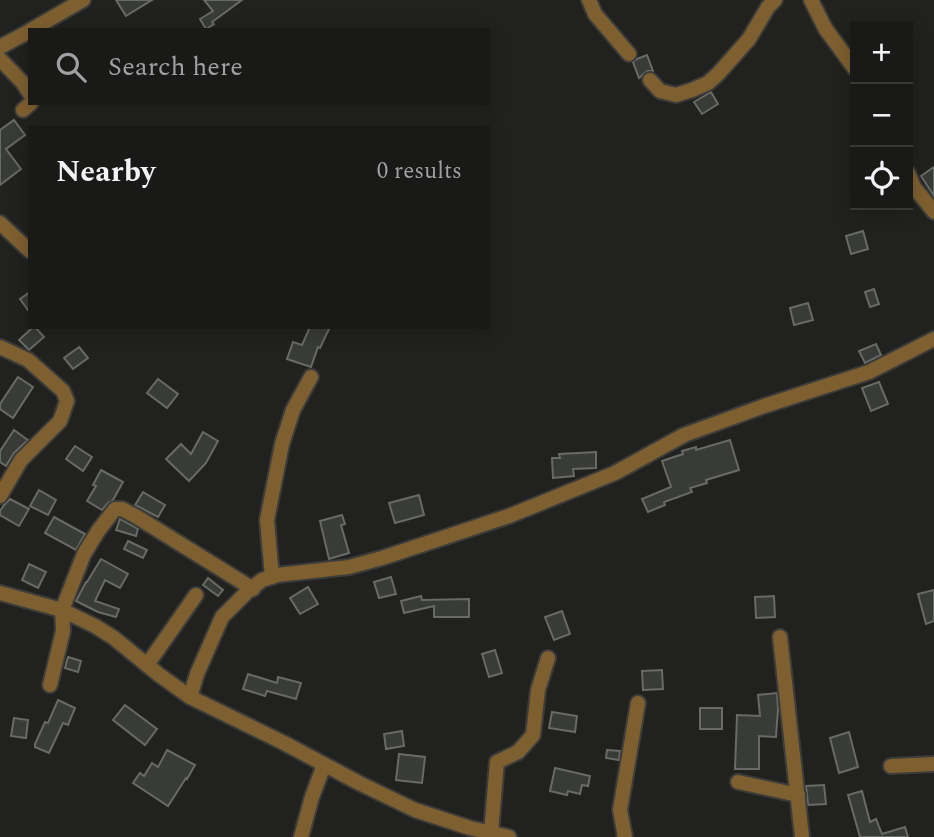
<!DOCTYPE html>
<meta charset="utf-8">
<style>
body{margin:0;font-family:Spectral,serif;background:#222220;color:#f1f3f6}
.controls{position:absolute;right:21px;top:21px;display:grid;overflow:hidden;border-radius:0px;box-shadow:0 4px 18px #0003}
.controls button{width:63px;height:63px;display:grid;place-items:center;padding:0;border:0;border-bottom:2px solid #373836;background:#191917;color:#f1f3f6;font:35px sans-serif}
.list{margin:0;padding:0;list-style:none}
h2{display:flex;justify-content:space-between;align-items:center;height:91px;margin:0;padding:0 28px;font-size:30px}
h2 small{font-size:23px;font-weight:400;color:#9fa0a1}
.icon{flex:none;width:38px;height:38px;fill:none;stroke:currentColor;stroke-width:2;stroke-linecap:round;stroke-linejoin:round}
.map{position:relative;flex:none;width:934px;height:837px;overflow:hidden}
.search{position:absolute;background:#191917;box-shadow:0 4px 18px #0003;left:28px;top:28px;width:462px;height:77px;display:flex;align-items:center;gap:18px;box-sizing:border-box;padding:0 24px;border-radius:0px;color:#9fa0a1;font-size:26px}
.panel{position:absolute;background:#191917;box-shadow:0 4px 18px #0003;left:28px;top:126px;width:462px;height:203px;border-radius:0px}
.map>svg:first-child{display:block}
</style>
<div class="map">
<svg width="934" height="837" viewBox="0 0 934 837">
<rect width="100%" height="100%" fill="#21211f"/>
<g fill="#393b38" stroke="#686a67" stroke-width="2">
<path d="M116,0H152L126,16Z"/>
<path d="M204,0H242L212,22L214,24L206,29L200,19L213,11Z"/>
<path d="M647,55L653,71H647L639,78L633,62L637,59Z"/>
<path d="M711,92L718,104L702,114L694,102Z"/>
<path d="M14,120L25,135L6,149L21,169L0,185V130Z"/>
<path d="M934,167V196L921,176Z"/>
<path d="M863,231L868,249L851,254L846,236Z"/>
<path d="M874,289L879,304L870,307L865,292Z"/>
<path d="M30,292V313L20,299Z"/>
<path d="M808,303L813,320L794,325L790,308Z"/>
<path d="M33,327H35L44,337L29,350L19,340Z"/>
<path d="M310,327H330L320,348L318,347L311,367L287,359L293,342L302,345Z"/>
<path d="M876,344L881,355L865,363L859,351Z"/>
<path d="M79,347L88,358L73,369L64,358Z"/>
<path d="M18,377L33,387L13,418L0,409V404Z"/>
<path d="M158,379L178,394L167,408L147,393Z"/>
<path d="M879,382L888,404L871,411L862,388Z"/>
<path d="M14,430L28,440L14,453L6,466L0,462V451Z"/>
<path d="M203,432L218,441L206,463L189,481L166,459L181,444L191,454Z"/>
<path d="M730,440L739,470L706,480L707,483L690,488L692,492L664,502L665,505L648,512L642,499L671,487L662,461L683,454L682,451L696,447V450Z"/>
<path d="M75,446L92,457L83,471L66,459Z"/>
<path d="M596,452V468L573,469L574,476L553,478L552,458H560L559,454Z"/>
<path d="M101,470L123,482L113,500L108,503L102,510L87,501L96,486L93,485Z"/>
<path d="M39,490L56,500L48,515L30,506Z"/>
<path d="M143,492L165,505L158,517L135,505Z"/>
<path d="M419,495L424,515L395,523L389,503Z"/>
<path d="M10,499L29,509L19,526L0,515V511L4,505Z"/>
<path d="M342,515L345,524L341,525L349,553L329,559L320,521Z"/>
<path d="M54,517L85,534L76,550L45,533Z"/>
<path d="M120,519L138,529L136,536L116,530Z"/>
<path d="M128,541L147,550L143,558L124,549Z"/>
<path d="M101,559L128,574L120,588L105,580L95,601L119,609L116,617L98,612L76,601L86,582H87Z"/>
<path d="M29,564L46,572L38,588L22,580Z"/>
<path d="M391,577L396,594L379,598L374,582Z"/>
<path d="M208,578L223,590L218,596L203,585Z"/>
<path d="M308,587L318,604L300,614L290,598Z"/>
<path d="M934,590V621L926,624L918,594Z"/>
<path d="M421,596L422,600L469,599V617H434V606L404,613L401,601Z"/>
<path d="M774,596L775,617L756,618L755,597Z"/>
<path d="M562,611L570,634L554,640L545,617Z"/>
<path d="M495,650L502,673L489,677L482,654Z"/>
<path d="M68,657L81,661L78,672L65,668Z"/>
<path d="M662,670L663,689L643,690L642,671Z"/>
<path d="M248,674L277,683L278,677L301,683L296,699L267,691L265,696L243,689Z"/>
<path d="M777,693L778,709L776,737L759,736V769H735L737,715L760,716L758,695Z"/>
<path d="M58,700L75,708L68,725L63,723L49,753L35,747V744L45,722L48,723Z"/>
<path d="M125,705L157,729L145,745L113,720Z"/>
<rect x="700" y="708" width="22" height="21"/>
<path d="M552,712L577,716L575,732L549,728Z"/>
<path d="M14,718L28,720L26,738L11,736Z"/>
<path d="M402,731L404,746L386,749L384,734Z"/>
<path d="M849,732L858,767L839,773L830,738Z"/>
<path d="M167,750L195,765L187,779L186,778L168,806L133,783L140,773L144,776L152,763L158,767Z"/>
<path d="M607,750L620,751L619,760L606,758Z"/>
<path d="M399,754L425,757L422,783L396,780Z"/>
<path d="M555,768L590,776L588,786L582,785L580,794L568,791L567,795L550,791Z"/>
<path d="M824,785L826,804L808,805L806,786Z"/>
<path d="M862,791L870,822L876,819L882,834L905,827L908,837H860L848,795Z"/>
</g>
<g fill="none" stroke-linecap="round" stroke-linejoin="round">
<defs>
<g id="minor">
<path d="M589,0L595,14L629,54"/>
<path d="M811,0L825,28L855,69"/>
<path d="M31,30L83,0"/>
<path d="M0,47L30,31"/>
<path d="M0,59L23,83L30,94"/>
<path d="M650,80L660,91L676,95L692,90L708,83L718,74L749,39L768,7L775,0"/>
<path d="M23,110L31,103"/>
<path d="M908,173L914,187L934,212"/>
<path d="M0,223L30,251"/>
<path d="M0,347L28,360L63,391L67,401L60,421L21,460L0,496"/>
<path d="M272,577L267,520L282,444L293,410L311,377"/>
<path d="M0,593L62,610L95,626L114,638L158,674L190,697L284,743L359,783L415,810L470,828L509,837"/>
<path d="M780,637L802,837"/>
<path d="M147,665L196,595"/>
<path d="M50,685L63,631L62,610L84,554L98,531L115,509H122L137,517L253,589"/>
<path d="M190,697L197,674L222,617L247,592L262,580L277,575L349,567L382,558L509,516L615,473L684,435L764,406L869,372L934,339"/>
<path d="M891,766L934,764"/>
<path d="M738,782L798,795"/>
<path d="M491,833L497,762L518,752L533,735L538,690L548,658"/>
<path d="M301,837L312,797L324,765"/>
<path d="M625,837L620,810L638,703"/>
</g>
</defs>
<use href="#minor" stroke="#3c3c3a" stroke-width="18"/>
<use href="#minor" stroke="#7e5f30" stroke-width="14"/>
</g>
</svg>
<div class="controls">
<button>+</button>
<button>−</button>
<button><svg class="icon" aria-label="locate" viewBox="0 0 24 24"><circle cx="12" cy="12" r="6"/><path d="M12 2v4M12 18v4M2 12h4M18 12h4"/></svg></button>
</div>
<div class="search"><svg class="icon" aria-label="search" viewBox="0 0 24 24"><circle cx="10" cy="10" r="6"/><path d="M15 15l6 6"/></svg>Search here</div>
<section class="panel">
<h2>Nearby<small>0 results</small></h2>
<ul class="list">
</ul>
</section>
</div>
